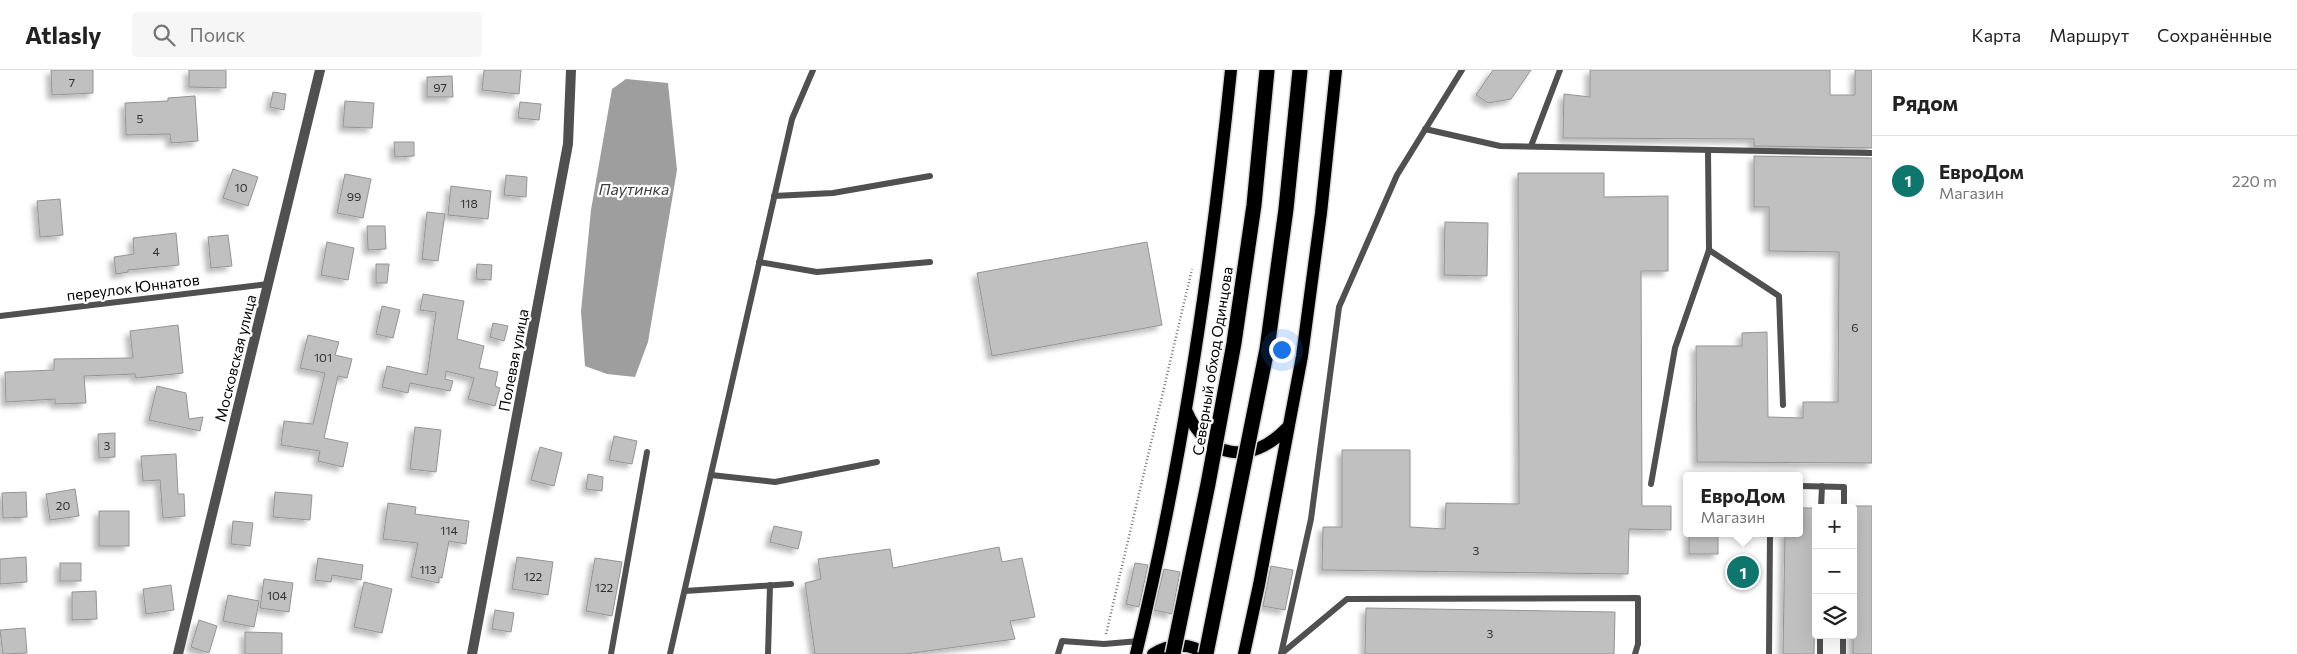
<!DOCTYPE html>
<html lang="ru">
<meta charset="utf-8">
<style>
body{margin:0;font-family:Commissioner,sans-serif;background:#f6f6f6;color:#222}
.controls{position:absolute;right:15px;bottom:15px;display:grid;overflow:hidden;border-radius:5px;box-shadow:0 5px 20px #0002}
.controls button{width:45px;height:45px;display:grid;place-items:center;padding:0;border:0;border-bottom:1px solid #e0e0e0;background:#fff;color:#222;font:25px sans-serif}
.you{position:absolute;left:1281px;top:279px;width:18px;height:18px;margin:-12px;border:4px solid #fff;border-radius:50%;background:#1a73e8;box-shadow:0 0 0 8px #1a73e833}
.badge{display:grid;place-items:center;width:32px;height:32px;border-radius:50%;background:#0f766e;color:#fff;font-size:16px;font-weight:700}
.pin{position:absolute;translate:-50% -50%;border:2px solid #fff;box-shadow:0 1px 5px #0006}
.popup{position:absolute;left:1683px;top:402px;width:120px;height:65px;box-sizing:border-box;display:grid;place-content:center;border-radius:5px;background:#fff;filter:drop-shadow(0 1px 4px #0005);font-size:16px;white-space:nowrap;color:#767676}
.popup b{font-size:19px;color:#222}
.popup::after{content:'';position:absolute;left:50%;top:100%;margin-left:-10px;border:10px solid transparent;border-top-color:#fff}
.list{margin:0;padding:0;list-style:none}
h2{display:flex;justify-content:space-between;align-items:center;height:65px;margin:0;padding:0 20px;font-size:21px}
h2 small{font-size:16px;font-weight:400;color:#767676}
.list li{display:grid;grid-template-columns:32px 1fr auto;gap:15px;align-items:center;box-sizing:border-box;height:90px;padding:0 20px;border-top:1px solid #e0e0e0}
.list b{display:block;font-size:19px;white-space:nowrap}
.list p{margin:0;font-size:16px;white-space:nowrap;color:#767676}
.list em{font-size:16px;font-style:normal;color:#767676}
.icon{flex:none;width:28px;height:28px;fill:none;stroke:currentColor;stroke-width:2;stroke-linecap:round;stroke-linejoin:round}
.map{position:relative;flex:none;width:1872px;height:584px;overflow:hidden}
header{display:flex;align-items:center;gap:30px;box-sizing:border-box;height:70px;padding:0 25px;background:#fff;border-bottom:1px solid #e0e0e0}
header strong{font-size:24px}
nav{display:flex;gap:28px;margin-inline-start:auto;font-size:18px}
.search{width:350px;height:45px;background:#f6f6f6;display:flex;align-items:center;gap:12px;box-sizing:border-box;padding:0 18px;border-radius:5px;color:#767676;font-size:19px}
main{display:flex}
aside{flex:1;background:#fff}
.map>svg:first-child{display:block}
</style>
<header>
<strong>Atlasly</strong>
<div class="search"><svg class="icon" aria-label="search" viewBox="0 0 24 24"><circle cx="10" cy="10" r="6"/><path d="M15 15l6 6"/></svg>Поиск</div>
<nav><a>Карта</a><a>Маршрут</a><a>Сохранённые</a></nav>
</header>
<main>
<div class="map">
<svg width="1872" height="584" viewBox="0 0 1872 584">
<defs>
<filter id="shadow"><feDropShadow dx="-4.5" dy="4.5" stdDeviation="2.5" flood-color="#0004"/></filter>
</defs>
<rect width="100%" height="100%" fill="#fff"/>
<path fill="#9e9e9e" d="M626,9L668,13L677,100L648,272L635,307L607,304L585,296L581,241L591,140L612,19Z"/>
<g fill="#c0c0c0" stroke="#949494" filter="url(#shadow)">
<path d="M51,0H93V23L52,25Z"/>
<path d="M189,0H226V18L189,17Z"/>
<path d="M484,0H521L519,24L482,20Z"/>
<path d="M1493,0H1531L1511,29L1488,33L1476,25Z"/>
<path d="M1590,0H1830V25H1855V0H1872V78L1754,76V69L1563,68L1564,24L1590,27Z"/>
<path d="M452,6L453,27H427V7Z"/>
<path d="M273,22L286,24L284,40L270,37Z"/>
<path d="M195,26L198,71L171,73L170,64L126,65L125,33L168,31V28Z"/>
<path d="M345,31L374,33L372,58L343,57Z"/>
<path d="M520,32L541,34L539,50L518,48Z"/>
<path d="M394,72H414V86L395,87Z"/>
<path d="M1754,86L1872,88V393L1697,392L1696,276H1742V263L1767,262L1768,347L1803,348V332H1838L1839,182L1769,181V137H1754Z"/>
<path d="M233,99L258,107L248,136L223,128Z"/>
<path d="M1518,103H1604V127L1668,126V201H1641L1642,436H1671V460L1629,459L1628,504L1322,500L1323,457H1342V380H1410V457L1445,459L1446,433L1519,434Z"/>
<path d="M345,104L371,109L363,148L337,143Z"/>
<path d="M506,105L527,107L526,127L504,125Z"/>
<path d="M451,116L491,121L488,149L448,145Z"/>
<path d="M60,129L63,165L40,167L37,131Z"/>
<path d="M427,142L445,144L438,191L422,189Z"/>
<path d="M1445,152L1488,153L1487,206L1444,205Z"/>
<path d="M367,156H385L386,179L368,180Z"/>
<path d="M176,163L179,195L128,200V202L116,204L114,187L134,184L133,168Z"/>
<path d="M228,165L232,196L211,198L208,167Z"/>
<path d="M327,172L354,178L348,210L321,205Z"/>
<path d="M1147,172L1162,255L992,286L977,203Z"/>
<path d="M376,194H389L387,213H376Z"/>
<path d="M477,194L492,195L491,210L476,209Z"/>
<path d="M423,224L464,231L457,269L484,276L479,298L498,302L495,316L500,318L495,336L468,329L474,308L446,301L445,309L453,311L450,321L410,313L408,323L382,317L387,296L427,305L436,242L420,240Z"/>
<path d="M382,236L400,240L393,268L376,264Z"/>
<path d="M493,253L508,256L504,271L490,267Z"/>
<path d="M178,255L183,303L136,308L135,304L84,306L86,333L55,334V329L6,332L5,302L54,300V289L133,288L130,261Z"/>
<path d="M308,265L339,272L335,285L352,289L347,308L338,306L324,368L348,373L343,397L318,391L320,381L281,375L284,351L313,354L325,303L300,298Z"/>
<path d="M157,316L186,323L189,349L203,347L200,361L149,350Z"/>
<path d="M415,357L441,360L436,402L410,399Z"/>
<path d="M115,363V387L99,388L98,364Z"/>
<path d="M614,366L637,371L632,394L609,390Z"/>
<path d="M540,377L562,383L554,416L531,410Z"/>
<path d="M176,384L178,424H184L185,446L163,448L160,410L143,411L141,386Z"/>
<path d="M588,404L603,407L602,421L586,419Z"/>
<path d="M75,419L79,446L50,450L46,424Z"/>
<path d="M26,422L27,447L3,448L2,423Z"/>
<path d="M275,422L312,425L310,450L273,447Z"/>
<path d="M388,433L416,437L415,444L469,451L466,474L449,471L442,508L439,507V513L411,507L418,473L383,469Z"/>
<path d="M1854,436H1872V584H1853Z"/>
<path d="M1799,438H1816L1814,584H1783L1785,463H1799Z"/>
<rect x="99" y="441" width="30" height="35"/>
<path d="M233,451L253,453L250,476L231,474Z"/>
<path d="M774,456L802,462L798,479L770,472Z"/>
<rect x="1689" y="463" width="29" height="21"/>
<path d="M999,477L1002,492L1022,488L1035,547L1010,551L1015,569L905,584H815L805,513L821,509L818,489L890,479L893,498Z"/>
<path d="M26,487L27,512L0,514V489Z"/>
<path d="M517,487L553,492L548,525L512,519Z"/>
<path d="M318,488L363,495L361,510L332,505L331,512L315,510Z"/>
<path d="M595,488L622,492L612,546L586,541Z"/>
<rect x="60" y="493" width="21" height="18"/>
<path d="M1135,493L1148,495L1139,537L1126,534Z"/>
<path d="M1271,496L1293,500L1285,540L1263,536Z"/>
<path d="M1164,499L1180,502L1172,544L1154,540Z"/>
<path d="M264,509L293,513L289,542L260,538Z"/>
<path d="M364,512L392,519L382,563L354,557Z"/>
<path d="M171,515L174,540L146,544L143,519Z"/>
<path d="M96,521L97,549L72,550V522Z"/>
<path d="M228,525L259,531L254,557L223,551Z"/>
<path d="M1366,538L1615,542L1614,584H1365Z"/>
<path d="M495,540L514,543L511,562L492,559Z"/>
<path d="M199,550L217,556L209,583L191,577Z"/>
<path d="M25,558L27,583L3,584L0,560Z"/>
<path d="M245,562L282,563V584H245Z"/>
</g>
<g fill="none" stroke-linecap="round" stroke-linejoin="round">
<defs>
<g id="primary">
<path d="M1186,340C1207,389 1250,396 1287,358"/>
<path d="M1136,584C1183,392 1211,196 1231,0"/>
<path d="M1153,584C1169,574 1190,572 1205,584"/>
<path d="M1244,584L1259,515L1302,286L1321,143L1336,0"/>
</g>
</defs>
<use href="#primary" stroke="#dbdbdb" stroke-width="15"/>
<path stroke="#727272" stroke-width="2.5" stroke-dasharray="1 2.5" stroke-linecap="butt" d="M1106,564L1192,199"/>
<g stroke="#505050" stroke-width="6">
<path d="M1425,59L1500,76L1872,83"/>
<path d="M1531,76L1560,0"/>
<path d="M774,126L833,123L930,106"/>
<path d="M1709,180L1779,226L1783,335"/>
<path d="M759,192L817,202L930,192"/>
<path d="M0,246L268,214"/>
<path d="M711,405L775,412L877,392"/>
<path d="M1651,414L1675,278L1709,180L1708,80"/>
<path d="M1799,416L1844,417V438"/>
<path d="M1821,438L1822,416"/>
<path d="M685,521L791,514"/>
<path d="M611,584L647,382"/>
<path d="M670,584L792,49L813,0"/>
<path d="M768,584L770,515"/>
<path d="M1058,584L1062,571L1104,574L1139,571"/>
<path d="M1281,584L1311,449L1339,237L1397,105L1462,0"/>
<path d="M1281,584L1347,529L1638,528V574L1635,584"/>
<path d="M1769,584L1770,463"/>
<path d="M1820,584V565"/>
<path d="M1843,584V565"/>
</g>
<g stroke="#505050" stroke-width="10">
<path d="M178,584L320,0"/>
<path d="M472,584L568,74L571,0"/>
</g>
<use href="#primary" stroke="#000" stroke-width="12"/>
<defs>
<g id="highway-bridge">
<path d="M1173,584L1208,414L1234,273L1254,135L1267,0"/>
<path d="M1206,584L1267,279L1286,139L1300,0"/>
</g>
</defs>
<use href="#highway-bridge" stroke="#dbdbdb" stroke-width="18" stroke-linecap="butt"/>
<use href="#highway-bridge" stroke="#000" stroke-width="15"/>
</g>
<g text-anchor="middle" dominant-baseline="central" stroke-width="4.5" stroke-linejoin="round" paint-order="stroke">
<g font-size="12" fill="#303030">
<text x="72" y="12">7</text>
<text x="440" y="17">97</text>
<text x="140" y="48">5</text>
<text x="241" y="117">10</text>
<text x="354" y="126">99</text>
<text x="469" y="133">118</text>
<text x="156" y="181">4</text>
<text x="1855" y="257">6</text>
<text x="323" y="287">101</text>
<text x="107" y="375">3</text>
<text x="63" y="435">20</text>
<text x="449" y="460">114</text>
<text x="1476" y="480">3</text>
<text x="428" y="499">113</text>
<text x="533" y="506">122</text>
<text x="604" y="517">122</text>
<text x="277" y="525">104</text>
<text x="1490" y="563">3</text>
</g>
<g font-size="15" fill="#000" stroke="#fff">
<text transform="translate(133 217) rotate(-7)">переулок Юннатов</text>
<text transform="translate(235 288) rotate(-76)">Московская улица</text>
<text transform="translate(513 290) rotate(-79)">Полевая улица</text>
<text transform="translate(1212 291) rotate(-81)">Северный обход Одинцова</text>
</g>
<g font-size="16" font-style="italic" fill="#3f3f3f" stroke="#fff">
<text x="634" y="118">Паутинка</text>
</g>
</g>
</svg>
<div class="controls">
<button>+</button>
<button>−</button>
<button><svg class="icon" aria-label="layers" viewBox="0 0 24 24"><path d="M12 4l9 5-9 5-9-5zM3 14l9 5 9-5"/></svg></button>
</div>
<div class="you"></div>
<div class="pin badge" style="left:1743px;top:502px">1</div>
<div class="popup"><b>ЕвроДом</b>Магазин</div>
</div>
<aside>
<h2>Рядом<small></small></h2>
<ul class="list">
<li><span class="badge">1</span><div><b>ЕвроДом</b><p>Магазин</p></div><em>220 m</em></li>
</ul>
</aside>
</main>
